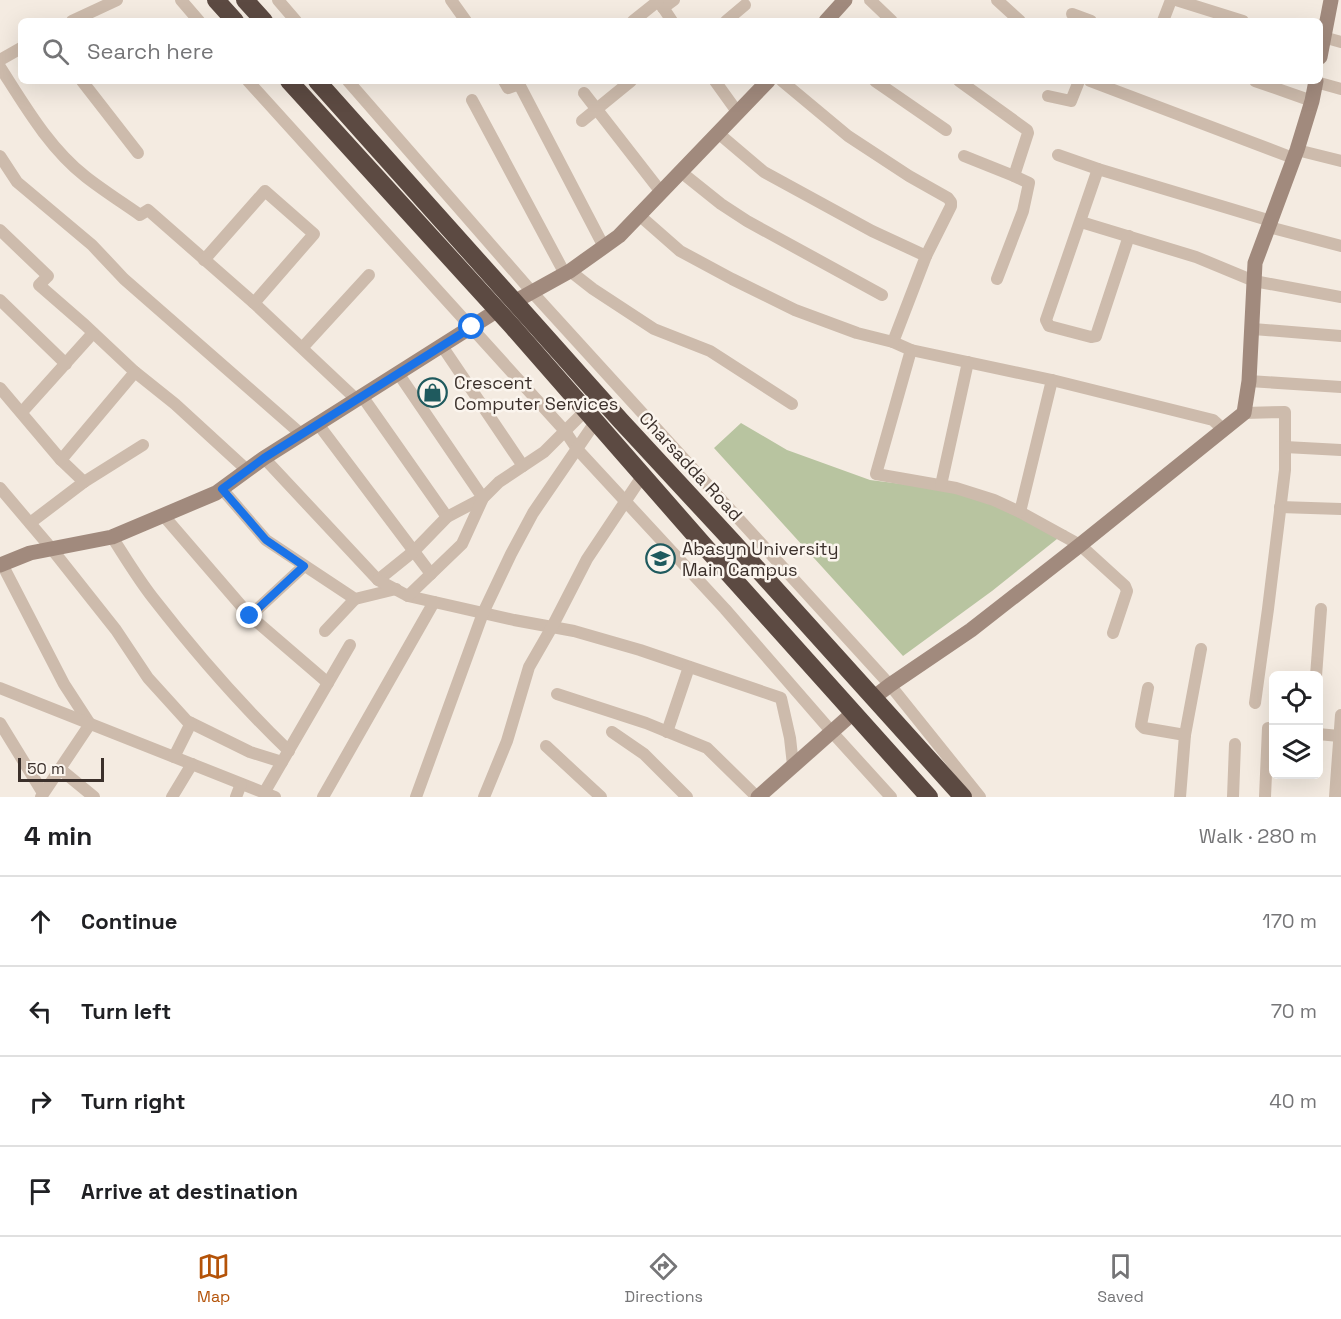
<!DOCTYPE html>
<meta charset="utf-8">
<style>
body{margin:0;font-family:"Space Grotesk",sans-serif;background:#f6f6f6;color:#202124}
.controls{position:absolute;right:18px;bottom:18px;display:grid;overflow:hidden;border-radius:9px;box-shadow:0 6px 24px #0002}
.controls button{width:54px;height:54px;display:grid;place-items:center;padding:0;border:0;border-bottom:2px solid #e0e0e0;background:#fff;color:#202124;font:30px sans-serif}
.scale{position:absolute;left:18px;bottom:15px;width:86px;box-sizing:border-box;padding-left:6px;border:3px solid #3b302b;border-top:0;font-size:16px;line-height:21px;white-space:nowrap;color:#3b302b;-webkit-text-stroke:4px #fbf5ee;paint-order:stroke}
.stop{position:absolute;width:18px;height:18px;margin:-14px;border:4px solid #1a73e8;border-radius:50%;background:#fff}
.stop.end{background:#1a73e8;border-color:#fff;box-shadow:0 2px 6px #0008}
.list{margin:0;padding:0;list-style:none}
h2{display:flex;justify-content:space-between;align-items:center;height:78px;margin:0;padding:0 24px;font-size:26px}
h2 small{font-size:20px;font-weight:400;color:#757577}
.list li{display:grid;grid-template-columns:39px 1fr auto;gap:18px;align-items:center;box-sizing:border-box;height:90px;padding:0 24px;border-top:2px solid #e0e0e0}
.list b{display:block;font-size:22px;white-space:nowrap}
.list em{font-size:20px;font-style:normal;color:#757577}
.icon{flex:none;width:33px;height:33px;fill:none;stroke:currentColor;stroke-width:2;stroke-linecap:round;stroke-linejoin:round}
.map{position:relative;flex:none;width:1341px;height:797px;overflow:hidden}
.search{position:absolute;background:#fff;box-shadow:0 6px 24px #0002;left:18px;right:18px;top:18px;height:66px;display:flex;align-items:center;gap:15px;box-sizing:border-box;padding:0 21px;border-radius:9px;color:#757577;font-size:22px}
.sheet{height:438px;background:#fff}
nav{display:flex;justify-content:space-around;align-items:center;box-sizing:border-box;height:84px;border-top:2px solid #e0e0e0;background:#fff;font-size:16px;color:#757577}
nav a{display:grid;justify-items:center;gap:3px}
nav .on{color:#b45309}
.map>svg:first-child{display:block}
</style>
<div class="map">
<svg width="1341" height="797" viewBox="0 0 1341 797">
<rect width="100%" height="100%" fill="#f4ebe1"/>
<path fill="#b8c4a0" d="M741,423L787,450L870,480L958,491L1067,531L992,591L903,656L714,448Z"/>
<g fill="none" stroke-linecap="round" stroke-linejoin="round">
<g stroke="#cdbbac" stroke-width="12">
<path d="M181,0L199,21"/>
<path d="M278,0L296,21"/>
<path d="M451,0L466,21"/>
<path d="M658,0L672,21"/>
<path d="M870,0L892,21"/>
<path d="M997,0L1020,21"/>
<path d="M1176,0L1243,21"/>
<path d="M663,8L674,0"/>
<path d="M1072,14L1091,21"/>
<path d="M72,21L117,0"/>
<path d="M633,21L658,1"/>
<path d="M726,21L745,5"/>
<path d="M1163,21L1171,0"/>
<path d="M1323,37L1341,42"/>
<path d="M0,60L21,48"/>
<path d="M0,67C25,106 49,148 86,177C104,191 123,203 140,215L148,210L254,303L356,399"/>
<path d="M82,81L138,153"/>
<path d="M248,81L565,431L577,449L725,609L831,731L891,797"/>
<path d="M348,81L532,292L890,685L980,797"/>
<path d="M504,81L508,88L519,84L604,247"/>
<path d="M715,81L738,113"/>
<path d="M782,81L848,136L909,176L948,198L951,202V206L926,256"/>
<path d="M875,81L946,130"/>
<path d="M959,81L1027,130L1028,133L1014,176"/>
<path d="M1090,81L1293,158"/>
<path d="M1255,81L1312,101"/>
<path d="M1316,82L1341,89"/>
<path d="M584,93L661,192"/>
<path d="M1048,96L1071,101L1079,81"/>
<path d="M472,100L565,274"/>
<path d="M582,121L631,81"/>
<path d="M718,133L764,172L872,231L926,256L893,342L911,350L876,474L956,488L994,500L1020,512L1080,545L1125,586L1127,591L1113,633"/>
<path d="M1297,150L1341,161"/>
<path d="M1058,155L1098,169L1271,221"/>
<path d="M0,156L17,182L92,245L124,279L301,434"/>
<path d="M964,156L1014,176L1029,183L1023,211L997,279"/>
<path d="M1098,169L1046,320L1049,326L1091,337L1096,336L1129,236"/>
<path d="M681,172L721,204L747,221L882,295"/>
<path d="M639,215L680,251L732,279L795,310L857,333L893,342"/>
<path d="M1081,222L1196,257L1254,281L1341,297"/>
<path d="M1269,227L1341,246"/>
<path d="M0,230L48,276L39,285L85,325L135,372L175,404L247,470"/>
<path d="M204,260L265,191L314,234L254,303"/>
<path d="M570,271L593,289L654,329L710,351L792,404"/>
<path d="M0,300L66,364"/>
<path d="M1253,329L1341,336"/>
<path d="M442,346L523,466"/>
<path d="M303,347L369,275"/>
<path d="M911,350L1052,380L1213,420L1224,430"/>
<path d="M1249,381L1341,387"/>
<path d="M0,388L61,460L84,482"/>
<path d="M362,396L447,517L483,498L398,373"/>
<path d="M22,412L93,333"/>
<path d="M1244,413L1285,412V470L1268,609L1255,703"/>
<path d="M318,424L431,574"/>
<path d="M1285,447L1341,450"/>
<path d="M264,458L378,580L414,551L447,517"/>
<path d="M61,460L135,372"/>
<path d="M941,485L968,362"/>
<path d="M0,488L51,548L116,630L148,678L187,721L250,752L282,762"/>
<path d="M222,489L266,540L355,599L396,589"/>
<path d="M1280,507L1341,509"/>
<path d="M1020,512L1052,380"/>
<path d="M163,515L250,616L328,683"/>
<path d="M30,523L84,482L143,445"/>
<path d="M112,537C125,557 138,579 153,598C195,652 240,704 289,751"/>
<path d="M2,564L64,684L90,724L41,797"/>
<path d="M378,580L408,596L514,620L574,631L640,650L781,698L790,738L793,765"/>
<path d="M408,596L462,544L483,498L499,482L544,452L586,410"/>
<path d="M250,616L304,566"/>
<path d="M325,631L355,599"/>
<path d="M1316,676L1321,609"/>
<path d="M0,688L275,797"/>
<path d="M1148,688L1141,725L1144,728L1185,735"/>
<path d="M557,694L646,723L707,748L757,797"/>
<path d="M0,723L43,793"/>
<path d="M612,732L644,754L687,797"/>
<path d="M667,732L689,667"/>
<path d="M1318,734L1339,736"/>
<path d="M546,746L601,797"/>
<path d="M174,757L191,723"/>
<path d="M60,769L94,797"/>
<path d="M264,793L350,645"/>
<path d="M172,797L192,764"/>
<path d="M236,797L241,784"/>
<path d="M323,797L434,602"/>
<path d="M416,797L483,613L511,554L533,513L596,421"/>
<path d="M484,797L507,741L529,667L552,627L587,559L643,475"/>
<path d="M1180,797L1185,735L1201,649"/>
<path d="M1233,797L1235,744"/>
<path d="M1265,797L1268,728H1274"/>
<path d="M1335,797L1341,715"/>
</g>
<g stroke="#a18a7d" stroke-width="15">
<path d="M826,21L845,0"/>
<path d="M1320,57L1331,0"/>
<path d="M514,302L570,271L619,236L768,81"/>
<path d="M0,565L30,553L112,537L216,493L264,458L498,310"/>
<path d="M873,698L890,685L971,630L1080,545L1244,413L1249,381L1255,263L1297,150L1312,101L1316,81"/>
<path d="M758,797L853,713"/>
</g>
<g stroke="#5c4a42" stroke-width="18">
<path d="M216,0L235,21"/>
<path d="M245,0L264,21"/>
<path d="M289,81L512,326L729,574L929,797"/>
<path d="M317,81L621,421L733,542L963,797"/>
</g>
</g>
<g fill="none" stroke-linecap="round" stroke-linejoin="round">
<path stroke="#1a73e8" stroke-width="8" d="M250,616L304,566L266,540L222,489L264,458L472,327"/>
</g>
<defs>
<symbol id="shop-ring" viewBox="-11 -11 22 22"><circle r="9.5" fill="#fbf5ee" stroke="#1f5a5e" stroke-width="1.5"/><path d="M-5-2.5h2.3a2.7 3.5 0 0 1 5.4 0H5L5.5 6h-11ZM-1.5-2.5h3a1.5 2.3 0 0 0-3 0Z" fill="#1f5a5e"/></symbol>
<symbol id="university-ring" viewBox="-11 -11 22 22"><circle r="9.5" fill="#fbf5ee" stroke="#1f5a5e" stroke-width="1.5"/><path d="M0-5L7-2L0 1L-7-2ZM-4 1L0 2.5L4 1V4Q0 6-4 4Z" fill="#1f5a5e"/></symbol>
</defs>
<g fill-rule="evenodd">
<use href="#shop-ring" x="416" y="376" width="33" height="33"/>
<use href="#university-ring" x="644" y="542" width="33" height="33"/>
</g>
<g text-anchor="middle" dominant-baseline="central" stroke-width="5" stroke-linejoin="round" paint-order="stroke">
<g font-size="18" fill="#3b302b" stroke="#fbf5ee" text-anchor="start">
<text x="454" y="382">Crescent<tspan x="454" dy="21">Computer Services</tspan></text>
<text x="682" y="548">Abasyn University<tspan x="682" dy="21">Main Campus</tspan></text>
</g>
<g font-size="18" fill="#3b302b" stroke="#fbf5ee">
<text transform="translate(691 466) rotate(47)">Charsadda Road</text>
</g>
</g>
</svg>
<div class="controls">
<button><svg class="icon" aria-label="locate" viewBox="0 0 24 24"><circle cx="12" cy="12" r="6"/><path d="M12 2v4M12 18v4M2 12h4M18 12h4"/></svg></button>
<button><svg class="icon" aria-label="layers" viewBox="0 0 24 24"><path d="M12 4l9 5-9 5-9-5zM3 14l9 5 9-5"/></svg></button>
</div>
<div class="scale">50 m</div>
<div class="stop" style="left:472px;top:327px"></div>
<div class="stop end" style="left:250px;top:616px"></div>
<div class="search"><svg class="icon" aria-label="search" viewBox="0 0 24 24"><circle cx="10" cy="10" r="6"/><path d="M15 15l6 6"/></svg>Search here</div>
</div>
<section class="sheet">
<h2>4 min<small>Walk · 280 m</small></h2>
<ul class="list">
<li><svg class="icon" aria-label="ahead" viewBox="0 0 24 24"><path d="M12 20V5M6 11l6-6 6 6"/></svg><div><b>Continue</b></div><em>170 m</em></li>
<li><svg class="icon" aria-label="left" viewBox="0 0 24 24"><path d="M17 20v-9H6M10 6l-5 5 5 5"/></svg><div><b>Turn left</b></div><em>70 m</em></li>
<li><svg class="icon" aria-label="right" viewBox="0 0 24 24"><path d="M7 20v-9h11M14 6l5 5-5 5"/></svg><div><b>Turn right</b></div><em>40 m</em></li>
<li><svg class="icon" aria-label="arrive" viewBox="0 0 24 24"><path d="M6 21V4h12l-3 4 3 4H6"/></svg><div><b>Arrive at destination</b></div></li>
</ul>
</section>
<nav>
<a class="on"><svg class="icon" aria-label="map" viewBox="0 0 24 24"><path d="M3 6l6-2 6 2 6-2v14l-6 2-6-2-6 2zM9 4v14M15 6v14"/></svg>Map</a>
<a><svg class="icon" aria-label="directions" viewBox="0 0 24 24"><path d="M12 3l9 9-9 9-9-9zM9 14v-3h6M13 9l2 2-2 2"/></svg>Directions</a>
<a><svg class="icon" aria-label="saved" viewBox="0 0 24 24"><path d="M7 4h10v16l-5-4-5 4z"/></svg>Saved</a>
</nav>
